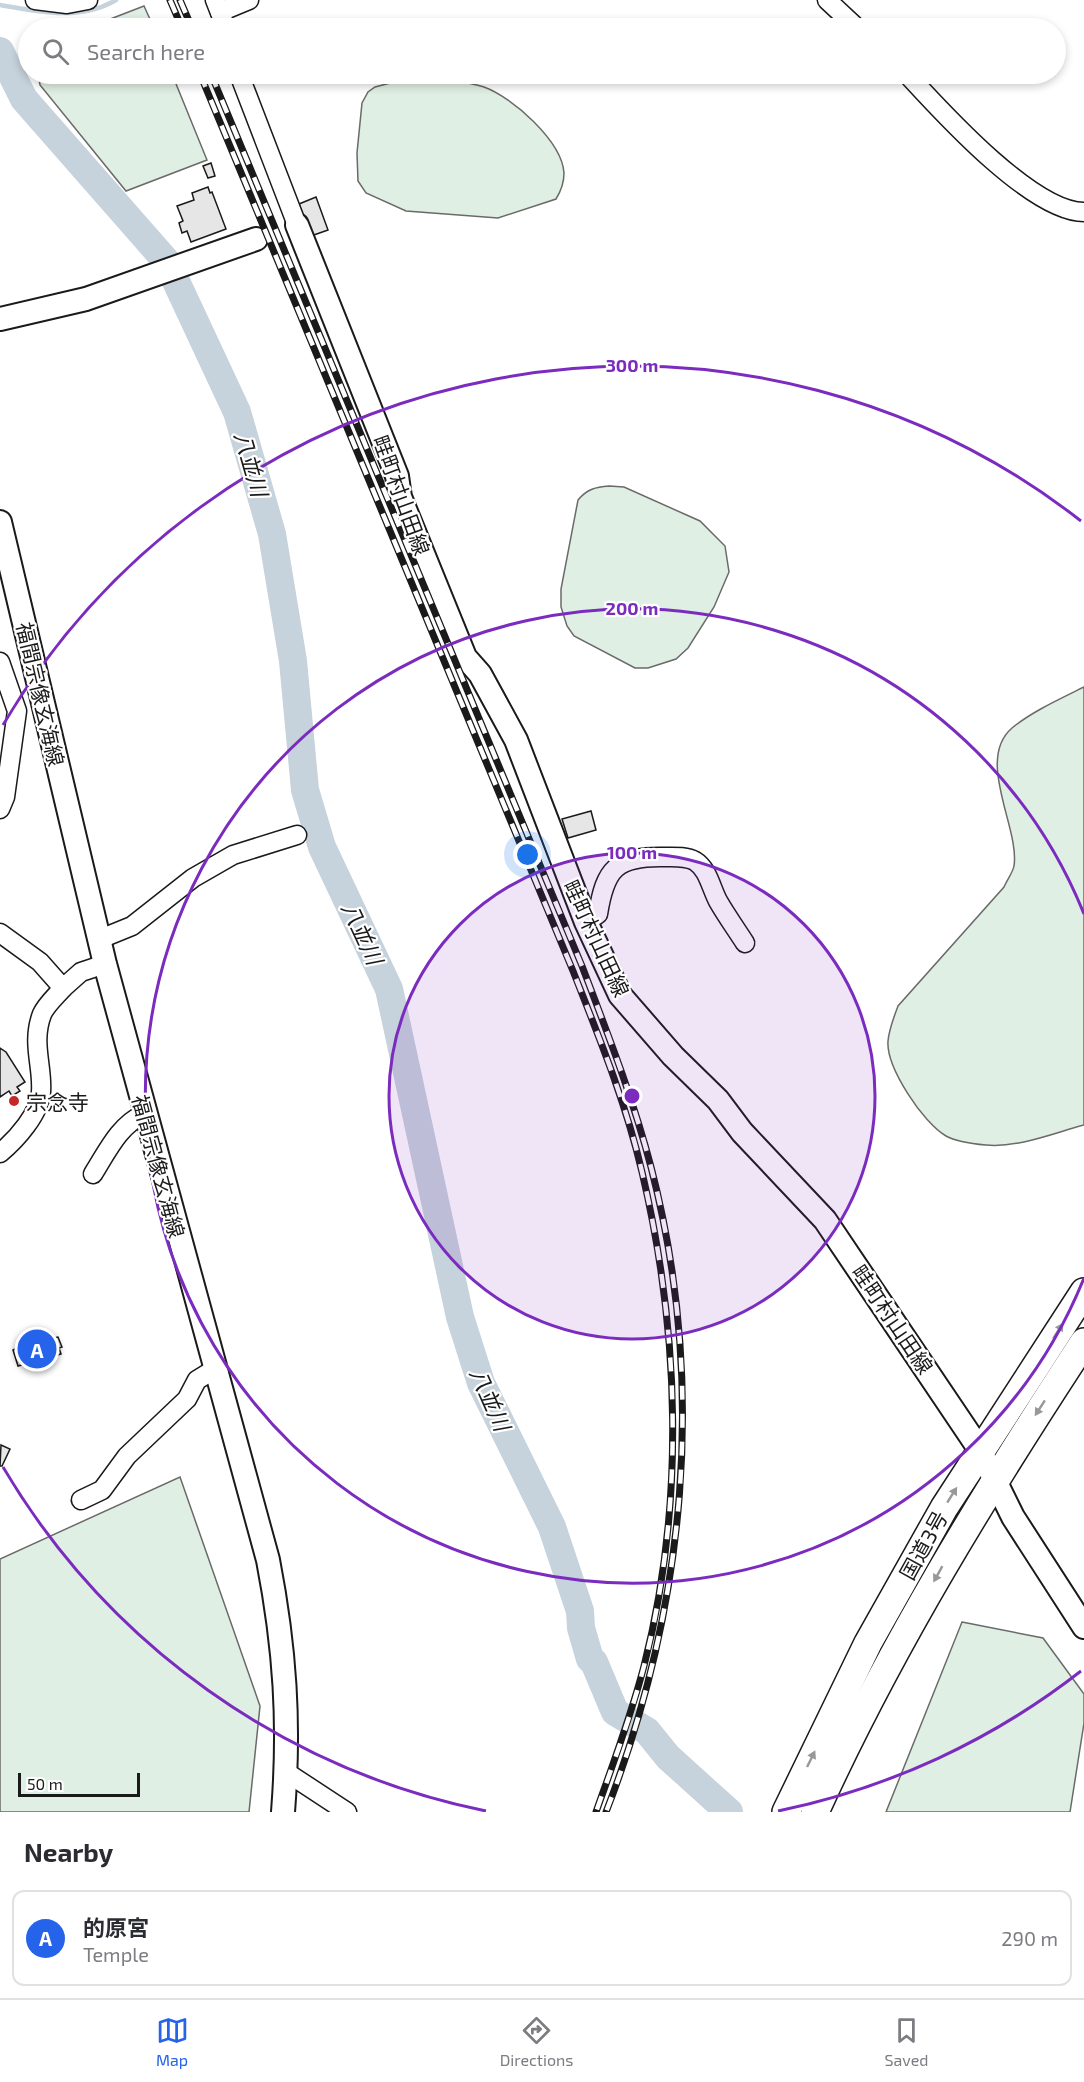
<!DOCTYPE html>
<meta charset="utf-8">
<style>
body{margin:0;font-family:"Exo 2","Noto Sans JP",sans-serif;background:#f7f7f7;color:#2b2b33}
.scale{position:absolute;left:18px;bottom:15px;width:122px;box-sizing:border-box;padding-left:6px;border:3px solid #1a1a1a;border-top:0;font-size:16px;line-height:21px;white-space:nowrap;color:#1a1a1a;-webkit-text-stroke:4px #fff;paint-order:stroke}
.you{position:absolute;left:528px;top:855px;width:21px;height:21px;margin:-15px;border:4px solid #fff;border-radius:50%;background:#1a73e8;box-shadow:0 0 0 9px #1a73e833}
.badge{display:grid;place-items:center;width:39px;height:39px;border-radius:50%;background:#2563eb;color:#fff;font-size:20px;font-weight:700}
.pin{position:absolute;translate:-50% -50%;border:3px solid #fff;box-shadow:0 2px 6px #0006}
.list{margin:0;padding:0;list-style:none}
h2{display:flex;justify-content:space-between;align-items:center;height:78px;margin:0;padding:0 24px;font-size:26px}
h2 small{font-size:20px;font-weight:400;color:#7c7c81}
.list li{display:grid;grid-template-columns:39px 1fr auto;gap:18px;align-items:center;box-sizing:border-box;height:96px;margin:0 12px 12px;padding:0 12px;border:2px solid #e1e1e2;border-radius:12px}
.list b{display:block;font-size:22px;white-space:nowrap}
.list p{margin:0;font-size:20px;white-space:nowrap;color:#7c7c81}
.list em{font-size:20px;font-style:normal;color:#7c7c81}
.icon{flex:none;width:33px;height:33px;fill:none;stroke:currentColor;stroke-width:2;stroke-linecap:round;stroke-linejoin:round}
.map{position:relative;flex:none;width:1084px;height:1812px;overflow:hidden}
.search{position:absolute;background:#fff;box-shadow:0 3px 9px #0003;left:18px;right:18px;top:18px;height:66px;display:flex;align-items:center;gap:15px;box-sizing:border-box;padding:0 21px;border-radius:33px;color:#7c7c81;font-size:22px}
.sheet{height:186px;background:#fff}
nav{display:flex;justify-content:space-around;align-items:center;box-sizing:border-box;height:84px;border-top:2px solid #e1e1e2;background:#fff;font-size:16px;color:#7c7c81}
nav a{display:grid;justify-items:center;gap:3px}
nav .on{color:#2563eb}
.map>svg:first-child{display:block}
</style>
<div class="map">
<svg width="1084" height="1812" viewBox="0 0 1084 1812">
<rect width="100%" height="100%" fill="#fff"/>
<g fill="#e0efe3" stroke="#6a6a6a" stroke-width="1.5">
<path d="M144,6L154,28H87Z"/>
<path d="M38,74H172L207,160L126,191L40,85Z"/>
<path d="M425,74C444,79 465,81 484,87C512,97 562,141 564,173C564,182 561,191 556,199L498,218L406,211L366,193L358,181L357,153L362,103L368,92L375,87Z"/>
<path d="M609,486L624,487L700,521L725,546L729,572L714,607L688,648L676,659L648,668H635L574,636L567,626L561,607V589L578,500C587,489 596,487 609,486Z"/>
<path d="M1084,687V1125C1054,1133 1018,1148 986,1145C975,1144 955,1141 946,1136C923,1123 886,1067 888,1041C889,1029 894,1017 898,1006L1004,887C1007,880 1013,872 1014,866C1020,828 975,760 1012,728C1033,711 1060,699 1084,687Z"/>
<path d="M180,1477L260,1706L249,1812H0V1559Z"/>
<path d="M962,1622L1043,1638L1084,1694V1723L1070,1812H886Z"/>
</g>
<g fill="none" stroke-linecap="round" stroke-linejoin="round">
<path stroke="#c6d2dc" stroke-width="4.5" d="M0,5C39,12 81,21 116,0"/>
<path stroke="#c6d2dc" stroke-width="28" d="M0,51L24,99L167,262L237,412L272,534L293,661L305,790L322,847L389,989L460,1317L481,1383L552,1527L580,1611L581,1628L590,1659L594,1662L615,1712L647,1731L668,1757L729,1812"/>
</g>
<g fill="#e6e6e6" stroke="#1a1a1a" stroke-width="1.5">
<path d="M211,163L215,176L208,178L203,166Z"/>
<path d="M208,187L210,193L212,192L226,229L191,242L187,231L182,233L179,223L183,221L177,206L194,200L192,193Z"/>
<path d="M316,197L328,230L311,236L299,204Z"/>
<path d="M591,811L596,830L568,838L562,819Z"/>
<path d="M0,1048L6,1052L25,1082L17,1087L20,1091L12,1096L9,1091L0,1097Z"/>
<path d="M51,1333L53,1338L58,1337L62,1347L59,1348L61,1354L18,1366L13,1350Z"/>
<path d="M1,1445L10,1449L2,1466H0Z"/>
</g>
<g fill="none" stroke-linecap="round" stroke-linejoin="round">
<defs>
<g id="minor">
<path d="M35,0L67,4L88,0"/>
<path d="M215,0L226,28"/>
<path d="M827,0L857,28"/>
<path d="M220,12L249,0"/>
<path d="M239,74L297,225"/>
<path d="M907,74C942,112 1032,212 1084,212"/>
<path d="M0,662L17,711L5,797L0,809"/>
<path d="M586,922L598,914C605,869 616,856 664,857C673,857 686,856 695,861C708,869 711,888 718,901C726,915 736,929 745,943"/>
<path d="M0,933L40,962L63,988L81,972L105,964"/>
<path d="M100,939L132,926L193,878L233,855L297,835"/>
<path d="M0,1153C16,1140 40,1113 41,1092C43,1066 31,1043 42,1014C46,1005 56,996 63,988"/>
<path d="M93,1174C107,1152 119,1125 144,1114"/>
<path d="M81,1500L102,1490L127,1456L187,1399L197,1380L215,1369"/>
<path d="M286,1772L347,1812"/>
</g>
<g id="major">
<path d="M297,225L397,476L400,497L465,657L480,674L516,740L586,922L620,995L673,1056L718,1100L742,1132L825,1220L980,1450L1013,1517L1084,1627"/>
<path d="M0,319L86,299L256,239"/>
<path d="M0,522L105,964L268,1560C285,1648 290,1723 283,1812"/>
</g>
<g id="highway">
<path d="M786,1812L868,1643L944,1508L1084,1292"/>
<path d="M815,1812C890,1647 985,1493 1084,1342"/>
</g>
</defs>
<use href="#minor" stroke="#1a1a1a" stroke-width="21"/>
<use href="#major" stroke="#1a1a1a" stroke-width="26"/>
<use href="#highway" stroke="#1a1a1a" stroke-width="30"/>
<use href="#minor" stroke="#fff" stroke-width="18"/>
<use href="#major" stroke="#fff" stroke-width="22"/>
<use href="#highway" stroke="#fff" stroke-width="27"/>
<defs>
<g id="rail">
<path d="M170,0L182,28"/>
<path d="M180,0L192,28"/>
<path d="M200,74L573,971C599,1037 626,1103 642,1172C680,1333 685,1505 644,1666C631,1716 613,1764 596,1812"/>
<path d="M211,74L582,966C607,1032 633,1098 651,1167C707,1383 686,1606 606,1812"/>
</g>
</defs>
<use href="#rail" stroke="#1a1a1a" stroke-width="7"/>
<use href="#rail" stroke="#fff" stroke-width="4.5" stroke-dasharray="14" stroke-linecap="butt"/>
</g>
<defs><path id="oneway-solid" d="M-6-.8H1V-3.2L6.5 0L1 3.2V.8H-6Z" transform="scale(1.5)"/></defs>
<g fill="#989898">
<use href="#oneway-solid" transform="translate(1058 1331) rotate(-57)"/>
<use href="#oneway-solid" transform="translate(1040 1408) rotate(123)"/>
<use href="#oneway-solid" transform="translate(952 1495) rotate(-58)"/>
<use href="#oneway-solid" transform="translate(938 1574) rotate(119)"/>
<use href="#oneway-solid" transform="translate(811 1759) rotate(-64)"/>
</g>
<circle cx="632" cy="1096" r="243" fill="#7b2cbf" fill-opacity=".12"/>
<g fill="none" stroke="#7b2cbf" stroke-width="3">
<circle cx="632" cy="1096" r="243"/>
<path d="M1084 1278A487 487 0 1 1 1084 914"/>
<path d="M1081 1671A730 730 0 0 1 778 1811M486 1811A730 730 0 0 1 3 1467M3 725A730 730 0 0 1 1081 521"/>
</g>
<circle fill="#c62828" stroke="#fff" stroke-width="2" cx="14" cy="1101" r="6"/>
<g text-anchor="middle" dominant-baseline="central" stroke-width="4.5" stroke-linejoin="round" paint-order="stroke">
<g font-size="21" fill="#1a1a1a" stroke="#fff">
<text transform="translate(402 495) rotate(70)">畦町村山田線</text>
<text transform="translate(41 694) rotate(77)">福間宗像玄海線</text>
<text transform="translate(597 938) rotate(65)">畦町村山田線</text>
<text transform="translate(159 1166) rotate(75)">福間宗像玄海線</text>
<text transform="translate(893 1319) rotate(56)">畦町村山田線</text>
<text transform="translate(923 1545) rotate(-61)">国道3号</text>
</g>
<g font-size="21" fill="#1a1a1a" stroke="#fff" text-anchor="start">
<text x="26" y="1101">宗念寺</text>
</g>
<g font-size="22" font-style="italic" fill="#1a1a1a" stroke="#fff">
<text transform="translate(252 464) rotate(74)">八並川</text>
<text transform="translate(363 933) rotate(65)">八並川</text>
<text transform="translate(491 1399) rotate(66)">八並川</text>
</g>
</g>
<circle cx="632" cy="1096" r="9" fill="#7b2cbf" stroke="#fff" stroke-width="3"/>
<g font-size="18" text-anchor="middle" font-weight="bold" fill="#7b2cbf" stroke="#fff" stroke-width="4.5" stroke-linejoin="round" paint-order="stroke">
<text x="632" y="372">300 m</text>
<text x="632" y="615">200 m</text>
<text x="632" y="859">100 m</text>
</g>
</svg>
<div class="scale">50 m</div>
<div class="you"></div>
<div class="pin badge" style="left:37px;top:1349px">A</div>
<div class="search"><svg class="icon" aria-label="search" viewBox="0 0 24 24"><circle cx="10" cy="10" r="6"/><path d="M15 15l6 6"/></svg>Search here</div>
</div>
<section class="sheet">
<h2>Nearby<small></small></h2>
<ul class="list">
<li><span class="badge">A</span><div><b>的原宮</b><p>Temple</p></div><em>290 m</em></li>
</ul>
</section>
<nav>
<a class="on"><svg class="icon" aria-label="map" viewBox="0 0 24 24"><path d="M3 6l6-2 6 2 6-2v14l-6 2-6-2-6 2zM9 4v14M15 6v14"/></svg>Map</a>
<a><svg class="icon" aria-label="directions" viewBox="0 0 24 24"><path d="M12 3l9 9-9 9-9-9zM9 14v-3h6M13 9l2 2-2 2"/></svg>Directions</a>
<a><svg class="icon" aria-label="saved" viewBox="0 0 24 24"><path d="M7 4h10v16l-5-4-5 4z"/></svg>Saved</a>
</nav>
